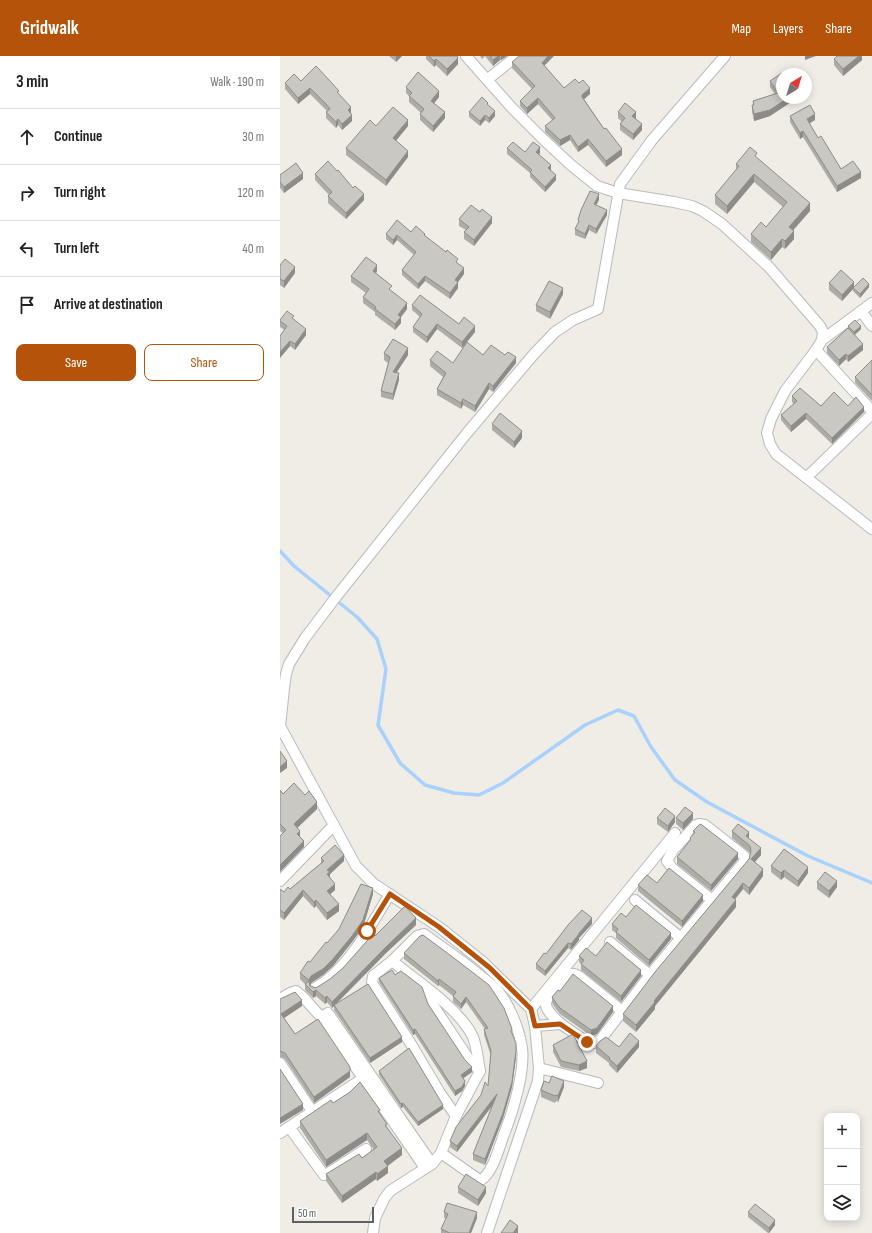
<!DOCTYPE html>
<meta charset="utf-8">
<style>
body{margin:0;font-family:"Sofia Sans Condensed",sans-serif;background:#f6f6f6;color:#222}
.controls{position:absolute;right:12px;bottom:12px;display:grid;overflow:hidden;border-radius:8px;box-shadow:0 2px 10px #0003}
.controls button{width:36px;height:36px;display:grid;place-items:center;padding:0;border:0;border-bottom:1px solid #e0e0e0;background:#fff;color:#222;font:20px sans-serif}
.compass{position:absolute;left:496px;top:12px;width:36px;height:36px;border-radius:50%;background:#fff;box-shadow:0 2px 10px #0003;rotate:38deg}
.scale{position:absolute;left:12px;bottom:10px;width:82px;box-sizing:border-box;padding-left:4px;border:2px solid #5d6065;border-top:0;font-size:11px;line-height:14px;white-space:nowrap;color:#5d6065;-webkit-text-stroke:3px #fff;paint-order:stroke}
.stop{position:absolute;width:12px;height:12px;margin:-9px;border:3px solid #b45309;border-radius:50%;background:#fff}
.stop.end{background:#b45309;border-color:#fff;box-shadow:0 1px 4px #0008}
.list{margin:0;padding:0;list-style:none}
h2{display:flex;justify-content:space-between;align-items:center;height:52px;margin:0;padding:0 16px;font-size:17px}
h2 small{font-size:13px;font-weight:400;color:#767676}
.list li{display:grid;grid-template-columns:26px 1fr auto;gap:12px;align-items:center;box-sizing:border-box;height:56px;padding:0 16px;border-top:1px solid #e0e0e0}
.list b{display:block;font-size:15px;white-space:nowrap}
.list em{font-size:13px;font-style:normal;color:#767676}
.actions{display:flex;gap:8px;padding:12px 16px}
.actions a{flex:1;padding:9px 0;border:1px solid #b45309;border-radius:8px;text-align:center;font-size:14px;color:#b45309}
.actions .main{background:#b45309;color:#fff}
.icon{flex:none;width:22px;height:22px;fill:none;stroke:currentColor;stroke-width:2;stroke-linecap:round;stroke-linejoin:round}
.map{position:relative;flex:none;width:592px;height:1177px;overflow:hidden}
header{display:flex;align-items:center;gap:24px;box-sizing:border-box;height:56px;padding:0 20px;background:#b45309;color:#fff}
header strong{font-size:19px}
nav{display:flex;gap:22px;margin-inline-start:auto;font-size:14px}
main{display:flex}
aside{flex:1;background:#fff}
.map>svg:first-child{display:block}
</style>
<header>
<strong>Gridwalk</strong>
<nav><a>Map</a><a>Layers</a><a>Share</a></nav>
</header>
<main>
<aside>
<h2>3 min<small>Walk · 190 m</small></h2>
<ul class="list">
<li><svg class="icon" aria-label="ahead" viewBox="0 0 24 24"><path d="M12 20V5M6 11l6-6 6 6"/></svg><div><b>Continue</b></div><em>30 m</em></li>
<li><svg class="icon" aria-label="right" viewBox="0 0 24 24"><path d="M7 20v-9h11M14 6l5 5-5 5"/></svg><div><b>Turn right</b></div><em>120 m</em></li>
<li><svg class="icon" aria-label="left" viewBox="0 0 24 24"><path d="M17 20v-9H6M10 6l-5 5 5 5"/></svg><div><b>Turn left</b></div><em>40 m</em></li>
<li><svg class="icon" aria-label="arrive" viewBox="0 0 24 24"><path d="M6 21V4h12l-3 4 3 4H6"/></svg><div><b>Arrive at destination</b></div></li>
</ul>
<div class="actions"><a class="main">Save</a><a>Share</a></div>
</aside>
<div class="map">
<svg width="592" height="1177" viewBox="0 0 592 1177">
<rect width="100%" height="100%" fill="#efede5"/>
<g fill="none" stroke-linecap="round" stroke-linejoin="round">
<path stroke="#a8d1fc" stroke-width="3.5" d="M0,495L14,510L77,561L97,583L106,613L98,669L120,707L145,729L174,737L199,739L223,727L305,669L338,654L354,660L371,691L395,724L427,746L528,800L592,827"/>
<defs>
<g id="street">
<path d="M186,0L232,52L264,84L291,109L317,130L338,137L394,146L412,150L423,155L442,168L489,211L540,270L543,276L542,284L536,294L505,335L491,363L487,377L490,388L496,398L592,473"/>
<path d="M208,23L237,0"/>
<path d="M581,255L592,270"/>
<path d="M542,284L592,247"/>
<path d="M536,294L592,355"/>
<path d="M527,421L592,358"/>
<path d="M0,670L76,810L94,828L159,871L203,906L251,953L255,970L259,1012L258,1025L207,1177"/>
<path d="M0,671L4,632L6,618L9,608L25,582L56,541L187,377L254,298L275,276L293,264L318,253L340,128L372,84L445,0"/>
<path d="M0,825L54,769"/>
<path d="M355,844L401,882"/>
<path d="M330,886L370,919"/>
<path d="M35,932C68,914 90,870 110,838"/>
<path d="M148,935L153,949L190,1005L200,1015"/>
<path d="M0,943L10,937L16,935L23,941L41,961L145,1112"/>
<path d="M251,953L395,777"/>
<path d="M41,961L48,957L152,1108"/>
<path d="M281,968C275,962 264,954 266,945C271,939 284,920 291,918C294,917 297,919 300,921L342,955"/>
<path d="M255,970L281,968L307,986L314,987L321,983L370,919L464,806L465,801L463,799L425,769L419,768L416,769L393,794L387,805L393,813L432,844"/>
<path d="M0,1007L32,1055"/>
<path d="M259,1012L318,1027"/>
<path d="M9,1071L44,1119L50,1116L86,1093"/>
<path d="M0,1077L88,1019"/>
<path d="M161,1097L198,1123L201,1124C214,1116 220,1087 226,1073C234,1052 245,1014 242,992C239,973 230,949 217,934C213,929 208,926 203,922C185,906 164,893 144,878L137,880L112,905L93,920L92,927L131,988L160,1037L176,1060"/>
<path d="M93,1177L95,1162L104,1143L110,1135L152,1108L161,1097L176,1060L200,1015C198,1004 197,992 193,981C180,953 137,925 112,905"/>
</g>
</defs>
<use href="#street" stroke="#b7babe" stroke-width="12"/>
<use href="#street" stroke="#fff" stroke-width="10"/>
</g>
<g fill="#aeaca7">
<path d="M109,0H122L116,6Z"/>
<path d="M146,0H177L178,8L167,20L156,9L154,11L146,3Z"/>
<path d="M200,0H227L221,4H220L213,10L205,0L202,3Z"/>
<path d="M582,0V4L563,20L554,9V3Z"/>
<path d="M232,6L264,10L284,32L299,27L310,38L304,43L342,99L326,111L308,89L298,96L290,84L280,90L265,76V70L273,65L258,48L247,58L240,50V45L252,33L232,12Z"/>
<path d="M21,25L59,38L71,57V58L72,65L62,74L58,69L56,72L46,62V56L47,55L30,38L18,48L5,33V27Z"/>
<path d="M490,25L502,42H517L490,60L474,65L472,56V49H473V45L495,38L490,31Z"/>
<path d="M126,31L159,41L154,47L165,62L153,76L140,64V58L141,57L129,46V40L126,37Z"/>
<path d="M208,50L215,60L209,67L205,64L200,70L189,61V56Z"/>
<path d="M338,56L356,62L355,63L362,74L353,84L340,74V68L342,66L338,62Z"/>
<path d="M510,60L535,64L529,67L538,82L561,113L581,122L557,136L523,81L520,83L510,66Z"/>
<path d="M96,70H128L116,85L128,101L106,130L66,99V92Z"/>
<path d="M227,92L245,96L260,97L259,98L271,114L276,124L265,136L250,121V117L227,98Z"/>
<path d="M477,102L530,155L513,174L514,183L505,193L502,191L491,204L471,186V178L486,171L503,151L474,126L447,158L435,148V139L456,114V108Z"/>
<path d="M35,118L73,132L84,144L66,163L48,147V140L49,139L35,124Z"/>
<path d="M0,119L23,123L4,137L0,132Z"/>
<path d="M319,144L316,149L327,159L316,178L309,174L305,183L295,179V173L298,167V164Z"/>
<path d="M179,163L212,167L194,190L184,183V176L186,174L179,170Z"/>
<path d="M131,176L145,180L178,208L184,218L178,226V232L170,243L145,225L138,233L122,219V214L134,199L117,184L113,189L106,183V178Z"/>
<path d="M0,209L15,217L4,232L0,229Z"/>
<path d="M97,215L96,218L127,253L121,261V267L115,274L95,259V256L83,247V241L86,237L71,226V220Z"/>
<path d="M549,227L574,231H589L580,242L573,235V233L562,245L549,234Z"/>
<path d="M283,238L270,263L256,255V249Z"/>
<path d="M132,249L179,268L195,276L182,292L157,273L147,287L133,276V271L140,261L132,254Z"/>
<path d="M14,263L26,279L15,294L10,290L0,302V280L5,274L0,271V264Z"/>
<path d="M568,270L581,273L575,279L583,294L568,306L566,303L559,310L547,297V291L568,272Z"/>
<path d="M104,297L128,299L116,317L119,324L113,344L101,341V335L108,307L104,304Z"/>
<path d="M203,299L236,307L213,336L209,333L195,356L183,349L181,353L157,339V333L163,321L150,310V304L173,307Z"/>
<path d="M592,304V345L575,327V321Z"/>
<path d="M512,340L541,350H568L584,356L552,388L526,363L511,376L501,364V359L514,348L512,346Z"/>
<path d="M212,368L242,382L234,392L212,374Z"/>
<path d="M0,734L3,738L37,753L17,772L24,791L0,775Z"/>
<path d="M377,762L395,766L388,776L377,768Z"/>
<path d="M396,762L413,763L403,774L396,768Z"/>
<path d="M413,775L458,803L431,835L397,808V801L410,785V782L413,777Z"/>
<path d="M452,775L469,783L481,799L475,806L483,820L469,839L463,833L455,843L456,851L375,950V953L356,976L343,965V958L469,803L470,799V797L452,782Z"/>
<path d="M41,802L64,805L50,818V821L55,834L50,838L59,855L47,864L36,850L34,852L23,840L4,864L0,861V833L4,836L10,833L41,807Z"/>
<path d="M491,810L528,817L518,831L504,821L501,824L491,816Z"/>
<path d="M537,826L557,831L549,842L537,833Z"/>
<path d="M377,827L423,845L402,871L358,835V829Z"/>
<path d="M93,838L83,871L72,886L53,910L43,919L31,927L30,929L36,932L50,923L63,912L95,880L136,869L106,897L55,949L122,986L90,1007L54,954V950L52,952L47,946L45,948L36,940L33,942L25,934V928L20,923V917Z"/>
<path d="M346,861L391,883L369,910L336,882V877L332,874V868Z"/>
<path d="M312,868L299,882V884L291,894L288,892L265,920L256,913V908L266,898Z"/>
<path d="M140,880L232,979L236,1001L232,1031L223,1062L205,1109L193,1104V1098L213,1049L177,1096L170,1091V1085L208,1030L211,1000L204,979V973H205L186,946L181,953L173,946V940L159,929L158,930L124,903V897Z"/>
<path d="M299,900H316L361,920L341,946L301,914V908L299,906Z"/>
<path d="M115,919L148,948L192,1016L183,1022L185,1030L182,1035L175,1040L135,978L133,979L99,926V922Z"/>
<path d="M280,935L333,956L317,978L311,980L280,958L276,953L272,947V941Z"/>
<path d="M0,943L22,950L4,962L15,978L70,1021L34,1047L5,1003L0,1001Z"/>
<path d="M273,989L307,1012L299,1015L281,1011L273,996Z"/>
<path d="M316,990L339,991H359L337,1017L329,1009V1007L316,997Z"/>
<path d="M99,1015L163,1053L138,1070L123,1051L121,1052L99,1019Z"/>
<path d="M284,1031L278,1046L276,1045L275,1047L261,1041V1034Z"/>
<path d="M53,1047L100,1057L122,1099L108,1110V1117L97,1125L96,1123L62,1147L46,1125V1118L82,1102L94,1094L87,1084L46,1111L20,1072V1065Z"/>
<path d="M178,1131L206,1137L198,1150L178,1137Z"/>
<path d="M164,1156L197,1162L191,1177H161V1173L166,1162H164Z"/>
<path d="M468,1156L495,1169L489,1177H488L468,1161Z"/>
</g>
<g fill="#8d8c88">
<path d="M116,0H122L116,6Z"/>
<path d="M218,0H220V4L213,10V4Z"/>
<path d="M221,0H227L221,4Z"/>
<path d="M268,0H274L262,12V7Z"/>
<path d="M525,0H536L525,4Z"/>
<path d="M579,0H582V4L563,20V13Z"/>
<path d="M178,2V8L167,20V13Z"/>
<path d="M156,3V9L154,11V5Z"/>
<path d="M30,32V38L18,48V42Z"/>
<path d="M310,32V38L302,45V39Z"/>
<path d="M159,35V41L151,51V45Z"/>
<path d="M258,42V48L247,58V52Z"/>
<path d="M508,42H517L490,60L474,65V58Z"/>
<path d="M71,51V57L68,60V54Z"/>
<path d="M215,55V60L209,67V62Z"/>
<path d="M165,56V62L153,76V70Z"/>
<path d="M356,56V62L352,67V60Z"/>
<path d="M535,58V64L527,69V63Z"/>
<path d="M72,59V65L62,74V68Z"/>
<path d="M205,59V64L200,70V65Z"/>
<path d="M58,63V69L56,72V66Z"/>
<path d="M128,64V70L113,88V82Z"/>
<path d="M362,68V74L353,84V78Z"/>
<path d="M523,75V81L520,83V77Z"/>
<path d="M290,79V84L280,90V84Z"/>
<path d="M308,83V89L298,96V91Z"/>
<path d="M260,91V97L256,101V96Z"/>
<path d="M342,93V99L326,111V105Z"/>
<path d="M128,95V101L106,130V124Z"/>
<path d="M271,109V114L268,118V112Z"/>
<path d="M581,116V122L557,136V130Z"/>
<path d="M23,117V123L4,137V131Z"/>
<path d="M474,118V126L447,158V150Z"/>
<path d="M276,119V124L265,136V131Z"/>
<path d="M84,138V144L66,163V157Z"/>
<path d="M319,138V144L314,153V148Z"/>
<path d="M530,147V155L509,179V171Z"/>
<path d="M327,154V159L316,178V173Z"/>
<path d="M212,161V167L194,190V184Z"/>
<path d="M309,169V174L305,183V178Z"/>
<path d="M514,175V183L505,193V185Z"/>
<path d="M117,179V184L113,189V184Z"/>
<path d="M502,183V191L491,204V196Z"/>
<path d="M97,209V215L93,221V215Z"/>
<path d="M15,211V217L4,232V225Z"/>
<path d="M184,212V218L175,230V224Z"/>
<path d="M145,220V225L138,233V228Z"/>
<path d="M178,226V232L170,243V237Z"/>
<path d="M574,226V232H573V233L562,245V239Z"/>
<path d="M589,228V231L580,242V238Z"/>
<path d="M283,232V238L270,263V256Z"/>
<path d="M127,247V253L121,261V267L115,274V268L118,259Z"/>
<path d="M157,268V273L147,287V281Z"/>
<path d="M195,270V276L182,292V286Z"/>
<path d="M581,270V273L574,279V276Z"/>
<path d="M26,273V279L15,294V288Z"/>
<path d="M10,285V290L0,302V296Z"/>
<path d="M583,288V294L568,306V300Z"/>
<path d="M128,292V299L113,322V316Z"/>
<path d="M566,298V303L559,310V304Z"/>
<path d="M236,301V307L213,336V330Z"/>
<path d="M119,317V324L113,344V338Z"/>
<path d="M209,327V333L195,356V350Z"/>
<path d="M183,343V349L181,353V347Z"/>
<path d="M584,351V356L552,388V382Z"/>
<path d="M526,357V363L511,376V370Z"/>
<path d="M242,375V382L234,392V386Z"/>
<path d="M7,705V712L0,717V711Z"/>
<path d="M37,746V753L14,775V768Z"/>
<path d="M413,757V763L403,774V767Z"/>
<path d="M395,760V766L388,776V770Z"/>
<path d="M20,775V781L17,778Z"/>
<path d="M469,776V783L466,780Z"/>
<path d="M24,785V791L0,816V809Z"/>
<path d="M481,792V799L471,810V803Z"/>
<path d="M458,797V803L431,835V829Z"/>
<path d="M64,799V805L50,818V823L47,824V814Z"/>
<path d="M528,811V817L518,831V825Z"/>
<path d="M483,813V820L469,839V832Z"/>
<path d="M504,814V821L501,824V817Z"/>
<path d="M557,825V831L549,842V835Z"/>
<path d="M463,827V833L452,847V841Z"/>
<path d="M55,828V834L47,841V835Z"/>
<path d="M93,832V838L83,871L72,886L53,910L43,919L31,927L29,931V924L31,920Z"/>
<path d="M23,834V840L4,864V857Z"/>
<path d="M423,839V845L402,871V865Z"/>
<path d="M36,844V850L34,852V846Z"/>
<path d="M456,844V851L375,950V953L356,976V969L374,945Z"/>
<path d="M59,848V855L47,864V857Z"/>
<path d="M136,862V869L106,897L52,952V946L106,891Z"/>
<path d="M312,862V868L299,882V884L291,894V888L299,877Z"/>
<path d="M391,877V883L369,910V904Z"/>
<path d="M288,887V892L265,920V915Z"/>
<path d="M361,914V920L341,946V940Z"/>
<path d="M159,923V929L158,930V925Z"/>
<path d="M36,934V940L33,942V936Z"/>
<path d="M47,940V946L45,948V942Z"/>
<path d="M186,941V946L181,953V948Z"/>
<path d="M22,944V950L1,964V958Z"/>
<path d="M333,950V956L317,978L311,980V974Z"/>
<path d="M135,973V978L133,979V974Z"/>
<path d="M122,981V986L90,1007V1002Z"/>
<path d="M359,985V991L337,1017V1010Z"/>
<path d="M236,995V1001L232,1031L223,1062L205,1109V1103Z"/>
<path d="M307,1005V1012L299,1015V1009Z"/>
<path d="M192,1011V1016L181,1024V1019Z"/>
<path d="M70,1015V1021L34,1047V1041Z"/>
<path d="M185,1025V1030L182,1035L175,1040V1035Z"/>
<path d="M284,1025V1031L278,1046V1040Z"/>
<path d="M217,1038V1043L177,1096V1090Z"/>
<path d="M123,1047V1051L121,1052V1048Z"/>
<path d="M23,1048V1054L0,1068V1062Z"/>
<path d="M163,1049V1053L138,1070V1066Z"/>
<path d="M87,1077V1084L46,1111V1104Z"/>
<path d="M122,1092V1099L104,1112V1105Z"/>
<path d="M108,1110V1117L97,1125V1118Z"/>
<path d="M96,1116V1123L62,1147V1140Z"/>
<path d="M206,1131V1137L198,1150V1144Z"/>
<path d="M197,1156V1162L191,1177H189Z"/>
<path d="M495,1164V1169L489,1177V1172Z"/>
<path d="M238,1170V1177H233Z"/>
</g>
<g fill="#cac8c2" stroke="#8d8c88">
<path d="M149,0H177L178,2L167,13L156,3L154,5Z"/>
<path d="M210,0H218L213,4Z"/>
<path d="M239,0H268L262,7L284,32L295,23L299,27L303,24L310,32L302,39V41L324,73L326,72L342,93L326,105L308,83L298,91L290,79L280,84L265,70L275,62L258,42L247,52L240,45L255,30L232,6Z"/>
<path d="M557,0H579L563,13L554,3Z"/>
<path d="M36,10L50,25L59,35L57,36L71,51L68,54L72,59L62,68L58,63L56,66L46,56L50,53L46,48L30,32L18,42L5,27L14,18L21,25Z"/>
<path d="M138,16L159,35L151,45L165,56L153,70L140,58L144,53L129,40L132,37L126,31Z"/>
<path d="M502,17V42H508L490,54L474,58L472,49H474L473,45L498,37L490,25Z"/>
<path d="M202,41L208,47L207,48L215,55L209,62L205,59L200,65L189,56Z"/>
<path d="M345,47L356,56L352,60L362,68L353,78L340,68L345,62L338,56Z"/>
<path d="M530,49L535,58L527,63L538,82L541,80L561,113L573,105L581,116L557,130L523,75L520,77L510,60Z"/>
<path d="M113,51L128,64L113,82L128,95L106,124L66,92L90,64L96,70Z"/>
<path d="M233,86L245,96L253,86L260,91L256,96L271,109L268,112L276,119L265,131L250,116L252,114L227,92Z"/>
<path d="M470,91L477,97L475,100L530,147L509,171L514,175L505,185L502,183L491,196L471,178L481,166L486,171L507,146L474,118L447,150L435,139L459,110L456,108Z"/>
<path d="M48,105L57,115L58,114L73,132L75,130L84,138L66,157L48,140L52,136L35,118Z"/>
<path d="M16,107L23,117L4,131L0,126V119Z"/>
<path d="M310,135L319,138L314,148L327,154L316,173L309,169L305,178L295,173L299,165L298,164L301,154Z"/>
<path d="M191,149L200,156L202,153L212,161L194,184L184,176L189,171L179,163Z"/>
<path d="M117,164L131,176L136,170L145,178L144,179L166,196L167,194L178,203L176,206L184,212L175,224L178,226L170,237L145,220L138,228L122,214L136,196L117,179L113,184L106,178Z"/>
<path d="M86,201L97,209L93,215L112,230L109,233L127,247L118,259L121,261L115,268L95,253L96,251L83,241L89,233L71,220Z"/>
<path d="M5,203L15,211L4,225L0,223V209Z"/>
<path d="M561,214L574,226L562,239L549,227Z"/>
<path d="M583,222L589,228L580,238L573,232Z"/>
<path d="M269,225L283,232L270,256L256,249Z"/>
<path d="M140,239L179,268L184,261L195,270L182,286L157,268L147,281L133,271L142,258L132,249Z"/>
<path d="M7,255L14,260L12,262L26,273L15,288L10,285L0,296V280L7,270L0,265V264Z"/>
<path d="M575,264L581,270L574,276L568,270Z"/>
<path d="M568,272L583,288L568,300L566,298L559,304L547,291Z"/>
<path d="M113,283L128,292L113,316L119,317L113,338L101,335L110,301L104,297Z"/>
<path d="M187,286L203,299L211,289L225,299L228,296L236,301L213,330L209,327L195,350L183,343L181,347L157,333L166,317L150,304L157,295L173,307Z"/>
<path d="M592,304V339L575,321Z"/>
<path d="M520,332L541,350L554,336L568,350L576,341L584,351L552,382L526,357L511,370L501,359L517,345L512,340Z"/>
<path d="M220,357L242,375L234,386L212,368Z"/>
<path d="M0,695L7,705L0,711Z"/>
<path d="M14,727L25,739L29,735L37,746L14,768L20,775L17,778L24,785L0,809V780L6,774L0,768V734L3,738Z"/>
<path d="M405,751L413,757L403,767L396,762Z"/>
<path d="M385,752L395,760L388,770L377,762Z"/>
<path d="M420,768L422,769L458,797L431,829L397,801L411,783L410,782L415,776L413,775Z"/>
<path d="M458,768L469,776L466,780L481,792L471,803L483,813L469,832L463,827L452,841L456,844L374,945L375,946L356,969L343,958L375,916L469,803L471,795L470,790L452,775Z"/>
<path d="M55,789L64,799L47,814L50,816L47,818L55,828L47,835L59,848L47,857L36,844L34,846L23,834L4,857L0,854V833L4,836L8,831L10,833L44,805L41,802Z"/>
<path d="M504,793L528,811L518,825L504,814L501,817L491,810Z"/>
<path d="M389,812L423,839L402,865L358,829L367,819L377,827Z"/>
<path d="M545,816L557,825L549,835L537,826Z"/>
<path d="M81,828L93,832L83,864L72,880L53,903L43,913L31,920L29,924L20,917L28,905L30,906L46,886L47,887L59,873Z"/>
<path d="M356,849L391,877L369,904L336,876L338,873L332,868L341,857L346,861Z"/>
<path d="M125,850L136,862L106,891L52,946L47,940L45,942L36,934L33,936L25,928L29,925L30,930L36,932L50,923L63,912L93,878L95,880Z"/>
<path d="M302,854L312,862L299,877V878L291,888L288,887L265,915L256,908L264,897L266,898L288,869Z"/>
<path d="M143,879L170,899L209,929L224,952L232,973L231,975L236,987V995L232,1026L223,1057L205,1103L193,1098L217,1038L177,1090L170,1085L176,1071L201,1039L205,1026L208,1030L211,995L204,973L208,972L186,941L181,948L173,940L176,936L159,923L158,925L124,897L140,880Z"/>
<path d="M327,886L361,914L341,940L301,908L304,904L299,900L306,892L316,900Z"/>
<path d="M112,914L115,919L121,915L142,931L148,948L185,1004L192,1011L181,1019L185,1025L182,1031L175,1035L135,973L133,974L99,922Z"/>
<path d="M293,918L333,950L317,972L311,974L280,952L276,947L272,941L278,934L280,935Z"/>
<path d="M88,928L122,981L90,1002L54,949Z"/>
<path d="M15,936L22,944L1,958L15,978L38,963L70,1011V1015L34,1041L5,997L0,995V943Z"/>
<path d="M350,977L359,985L337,1010L329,1003L330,1002L316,990L320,985L326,981L339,991Z"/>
<path d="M293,978L307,1005L299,1009L281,1005L273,989Z"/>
<path d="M129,992L163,1049L138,1066L123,1047L121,1048L99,1015Z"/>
<path d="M0,1013L23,1048L0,1062Z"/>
<path d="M272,1020L284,1025L278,1040L276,1039L275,1040L261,1034L264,1025L269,1027Z"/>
<path d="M80,1026L100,1054L98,1055L107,1068L105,1069L122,1092L104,1105L108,1110L97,1118L96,1116L62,1140L46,1118L79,1098L82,1102L97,1091L87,1077L46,1104L20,1065L51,1044L53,1047L70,1036Z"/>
<path d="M186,1118L206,1131L198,1144L178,1131Z"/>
<path d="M167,1147L197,1156L189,1177H170L161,1173L168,1158L164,1156Z"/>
<path d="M475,1148L495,1164L489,1172L468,1156Z"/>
<path d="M230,1164L238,1170L233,1177H221Z"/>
</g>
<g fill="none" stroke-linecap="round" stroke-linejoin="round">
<path stroke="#b45309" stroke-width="5" d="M87,875L110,838L159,871L210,912L251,953L255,970L280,968L307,986"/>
</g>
</svg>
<div class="controls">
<button>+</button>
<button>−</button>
<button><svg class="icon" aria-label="layers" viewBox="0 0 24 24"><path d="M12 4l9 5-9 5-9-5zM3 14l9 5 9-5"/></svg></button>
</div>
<svg class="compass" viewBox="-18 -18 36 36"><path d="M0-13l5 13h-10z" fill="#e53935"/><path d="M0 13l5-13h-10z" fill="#767676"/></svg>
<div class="scale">50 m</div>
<div class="stop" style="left:87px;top:875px"></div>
<div class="stop end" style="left:307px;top:986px"></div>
</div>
</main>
